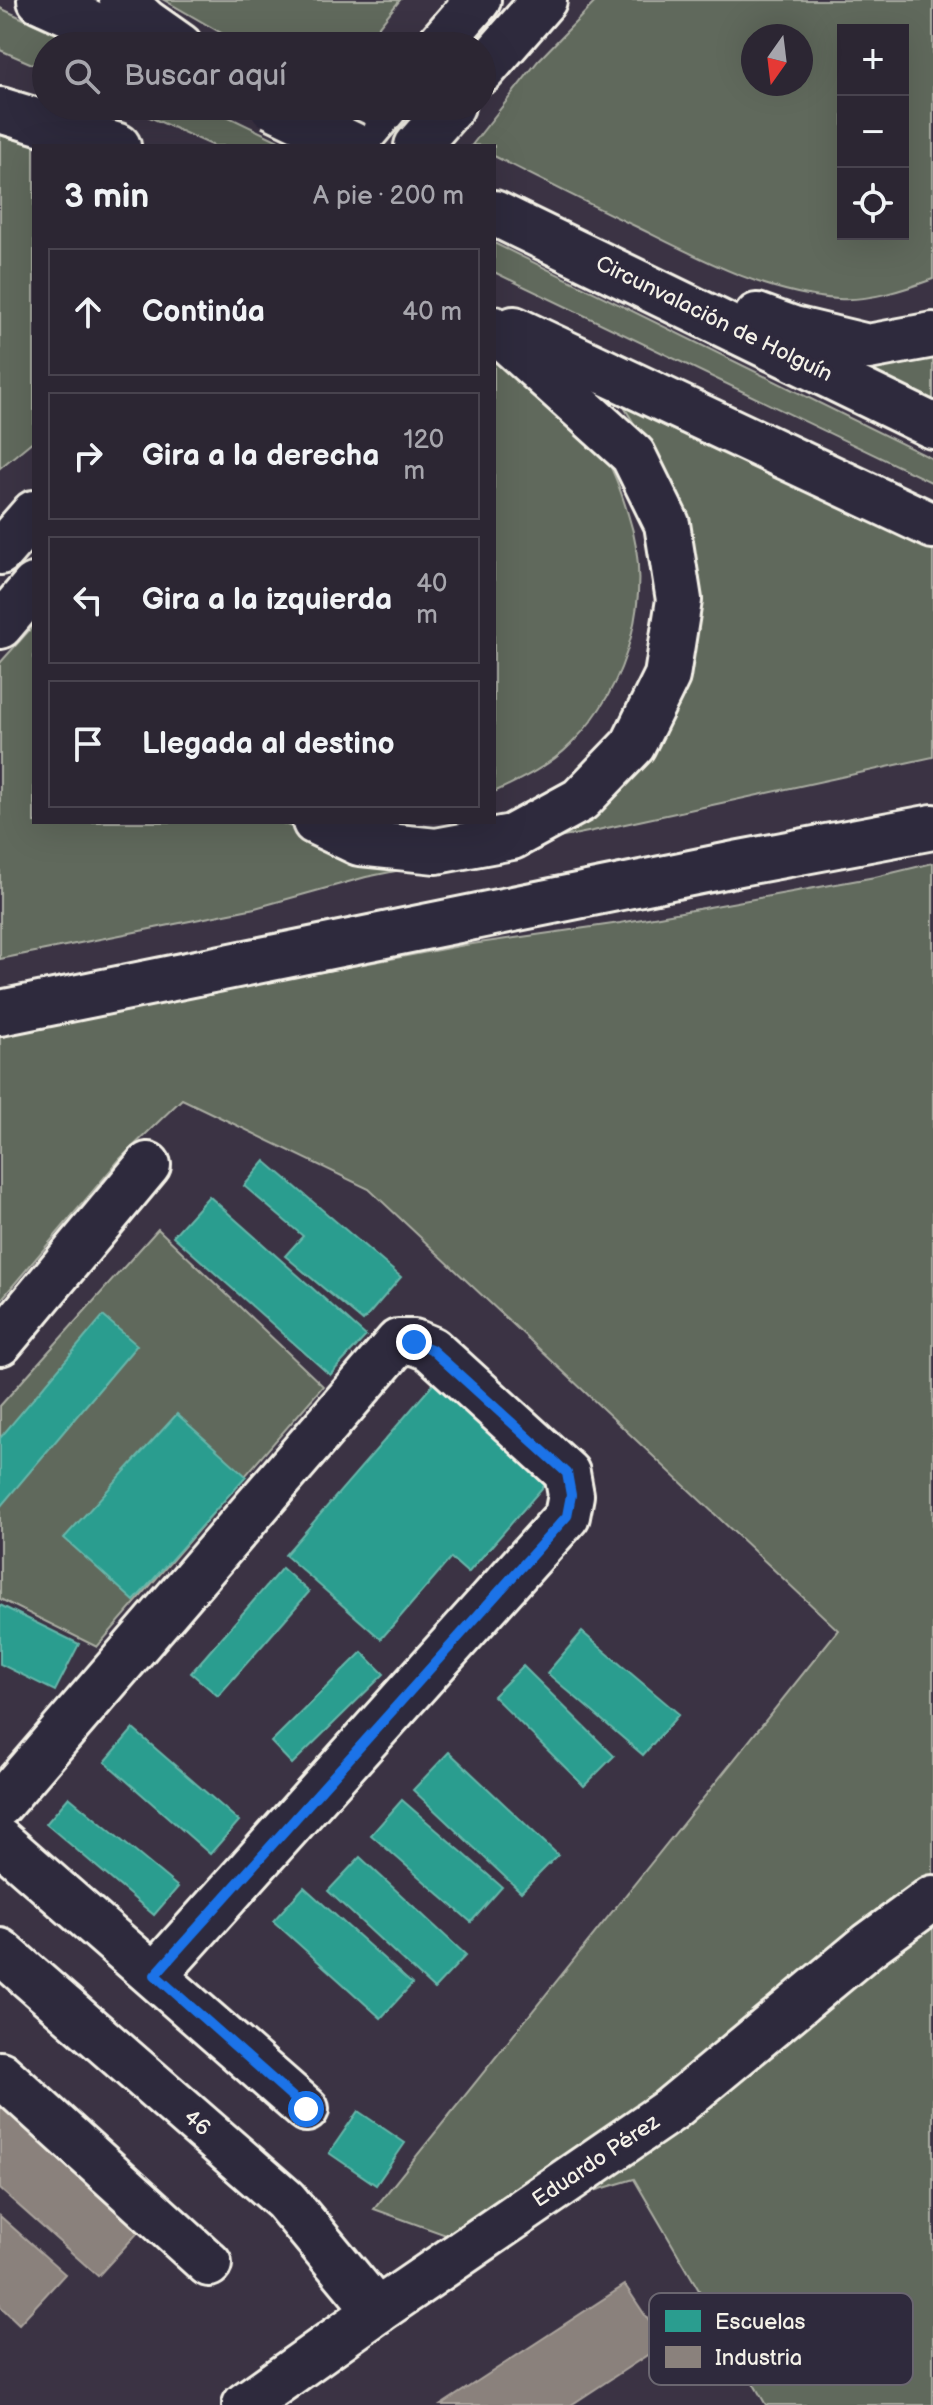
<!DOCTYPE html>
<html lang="es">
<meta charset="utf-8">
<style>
body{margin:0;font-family:"Balsamiq Sans",sans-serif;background:#38323f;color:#f1f3f6}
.controls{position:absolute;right:24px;top:24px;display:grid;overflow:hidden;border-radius:0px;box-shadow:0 8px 32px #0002}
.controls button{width:72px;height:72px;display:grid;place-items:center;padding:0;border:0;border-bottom:2px solid #48434e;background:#2c2633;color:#f1f3f6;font:40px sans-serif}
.compass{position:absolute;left:741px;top:24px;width:72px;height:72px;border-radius:50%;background:#2c2633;box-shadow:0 8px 32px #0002;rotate:194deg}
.stop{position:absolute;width:24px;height:24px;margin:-18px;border:6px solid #1a73e8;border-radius:50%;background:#fff}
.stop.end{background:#1a73e8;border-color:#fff;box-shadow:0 2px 8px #0008}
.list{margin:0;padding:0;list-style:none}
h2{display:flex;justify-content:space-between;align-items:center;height:104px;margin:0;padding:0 32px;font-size:34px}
h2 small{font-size:26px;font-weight:400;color:#a6a5ac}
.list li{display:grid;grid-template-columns:52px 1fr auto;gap:24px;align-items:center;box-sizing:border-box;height:128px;margin:0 16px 16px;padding:0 16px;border:2px solid #48434e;border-radius:0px}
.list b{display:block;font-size:30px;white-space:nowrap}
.list em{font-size:26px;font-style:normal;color:#a6a5ac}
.icon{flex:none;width:44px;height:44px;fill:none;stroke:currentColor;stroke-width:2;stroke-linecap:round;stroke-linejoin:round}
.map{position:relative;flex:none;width:933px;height:2405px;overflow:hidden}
.search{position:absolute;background:#2c2633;box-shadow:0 8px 32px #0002;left:32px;top:32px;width:464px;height:88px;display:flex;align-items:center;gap:20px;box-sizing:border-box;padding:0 28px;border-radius:44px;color:#a6a5ac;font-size:30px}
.panel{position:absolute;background:#2c2633;box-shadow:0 8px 32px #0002;left:32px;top:144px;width:464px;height:680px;border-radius:0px}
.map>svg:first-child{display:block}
</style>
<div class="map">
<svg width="933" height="2405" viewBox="0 0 933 2405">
<rect width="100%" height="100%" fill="#3b3344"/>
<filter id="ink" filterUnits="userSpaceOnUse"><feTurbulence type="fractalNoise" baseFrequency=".0125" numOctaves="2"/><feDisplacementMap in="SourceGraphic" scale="16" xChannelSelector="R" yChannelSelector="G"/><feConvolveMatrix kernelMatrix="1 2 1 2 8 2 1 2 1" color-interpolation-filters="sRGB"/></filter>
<g filter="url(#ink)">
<g fill="#61695c" stroke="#aaada2" stroke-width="2" fill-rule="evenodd">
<path d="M164,0H400L363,46H244Z"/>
<path d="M597,0H933V279C903,290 870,301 838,299C766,294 701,259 637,227C589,204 542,180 494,156V146L472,145L538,61ZM903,30V234H843V30ZM753,36H801V84H753Z"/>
<path d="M0,8L82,46H46V70L0,50Z"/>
<path d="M125,106H206L289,146H214Z"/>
<path d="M0,115L75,146H34V440L0,468Z"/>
<path d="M494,243L933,459V483L494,272Z"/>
<path d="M933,338V407L832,358Z"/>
<path d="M494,346C517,368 540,391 564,414C575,425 589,435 599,448C613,466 621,492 628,514C654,593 629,686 571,744C551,765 520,780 494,792Z"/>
<path d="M610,384L933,543V757L593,831L366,877L255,908L0,959V663L34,625V822H280L314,837L512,841L673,676L655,458Z"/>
<path d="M933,863V2405H766L634,2179L446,2235L374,2209L838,1630L369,1189L182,1099L120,1159L0,1301V1032L465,945L620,923L875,877Z"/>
<path d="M158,1229L323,1386L97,1647L0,1599V1406Z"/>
</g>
<g fill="#2a9d8f" stroke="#67b6aa" stroke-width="2">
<path d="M265,1161L401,1277L363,1321L285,1256L303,1236L244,1186Z"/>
<path d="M209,1196L366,1336L330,1375L173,1236Z"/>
<path d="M103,1316L137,1345L0,1507V1438Z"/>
<path d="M435,1382L549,1480L468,1573L451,1558L381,1639L285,1555Z"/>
<path d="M177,1414L246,1476L134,1601L64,1538Z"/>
<path d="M282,1568L309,1592L218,1696L191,1673Z"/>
<path d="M0,1605L79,1644L55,1691L0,1664Z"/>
<path d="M582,1632L679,1714L643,1755L547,1673Z"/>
<path d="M362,1652L384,1674L292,1764L271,1742Z"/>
<path d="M523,1666L614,1756L584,1786L493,1696Z"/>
<path d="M133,1729L239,1821L210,1854L105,1762Z"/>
<path d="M449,1752L558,1855L521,1892L413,1790Z"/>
<path d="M69,1797L178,1887L154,1915L46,1824Z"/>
<path d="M402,1800L502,1887L471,1922L371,1835Z"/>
<path d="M360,1857L466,1955L434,1989L328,1891Z"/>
<path d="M304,1887L412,1984L381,2018L273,1921Z"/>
<path d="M358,2111L405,2143L376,2185L329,2153Z"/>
</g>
<g fill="#8a817c" stroke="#aaa39c" stroke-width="2">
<path d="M0,2101L142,2228L98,2276L0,2189Z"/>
<path d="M0,2216L65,2274L19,2324L0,2306Z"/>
<path d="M625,2285L664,2344L571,2405H441Z"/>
</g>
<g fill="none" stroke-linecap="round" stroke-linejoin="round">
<defs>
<g id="minor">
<path d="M0,1343L148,1165"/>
<path d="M0,1804L398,1342H414L431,1349L567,1473L571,1495L567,1516L155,1975"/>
<path d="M0,1841L306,2109"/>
<path d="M0,1951L285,2200L377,2311"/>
<path d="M0,2074L209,2264"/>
<path d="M245,2405L377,2311L670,2110L869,1945L933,1898"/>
</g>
<g id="highway">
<path d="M40,0L142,46"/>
<path d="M122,0L146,22L180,46"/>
<path d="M438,46L478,0"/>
<path d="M482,71L544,0"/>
<path d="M0,110L118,146"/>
<path d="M352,146L386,106"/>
<path d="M417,146L452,106"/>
<path d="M494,213L933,426"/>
<path d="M757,316L793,329L868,347L933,335"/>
<path d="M514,329L933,526"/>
<path d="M0,552L34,513"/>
<path d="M0,626L34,586"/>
<path d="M315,822L359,843L436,851L512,837L580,800L633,745L667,676L679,600L667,524L633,455L494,329"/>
<path d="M0,1013L740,863L933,827"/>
</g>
</defs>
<use href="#minor" stroke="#f4f1e8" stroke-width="50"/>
<use href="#highway" stroke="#f4f1e8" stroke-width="50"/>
<use href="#minor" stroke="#2f2a3d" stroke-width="44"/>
<use href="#highway" stroke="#2f2a3d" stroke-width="44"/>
<defs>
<path id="highway-bridge" d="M272,106L355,146"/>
</defs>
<use href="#highway-bridge" stroke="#f4f1e8" stroke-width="50" stroke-linecap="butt"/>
<use href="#highway-bridge" stroke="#2f2a3d" stroke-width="44"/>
</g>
</g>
<g fill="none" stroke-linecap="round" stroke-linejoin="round" filter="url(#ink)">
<path stroke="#1a73e8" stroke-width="10" d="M306,2109L155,1975L567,1516L571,1495L567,1473L431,1349L414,1342"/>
</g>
<g text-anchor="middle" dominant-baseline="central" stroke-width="8" stroke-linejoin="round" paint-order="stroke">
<g font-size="22" fill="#f4f1e8" stroke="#2f2a3d">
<text transform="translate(714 319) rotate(26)">Circunvalación de Holguín</text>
<text transform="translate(197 2123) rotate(41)">46</text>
<text transform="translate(596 2161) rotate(-34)">Eduardo Pérez</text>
</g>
</g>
<rect x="649" y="2293" width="264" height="92" rx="12" fill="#2f2a3d" stroke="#6a6670" stroke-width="2"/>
<rect x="665" y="2310" width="36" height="22" fill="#2a9d8f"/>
<rect x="665" y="2346" width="36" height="22" fill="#8a817c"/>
<g font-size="22" fill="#f4f1e8">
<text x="715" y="2329">Escuelas</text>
<text x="715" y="2365">Industria</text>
</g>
</svg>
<div class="controls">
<button>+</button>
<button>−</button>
<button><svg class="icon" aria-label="locate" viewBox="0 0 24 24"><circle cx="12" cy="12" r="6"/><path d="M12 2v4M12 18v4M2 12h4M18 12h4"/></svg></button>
</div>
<svg class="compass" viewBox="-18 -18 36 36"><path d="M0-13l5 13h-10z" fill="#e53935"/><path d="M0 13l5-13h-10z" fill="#a6a5ac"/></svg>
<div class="stop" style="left:306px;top:2109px"></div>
<div class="stop end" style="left:414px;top:1342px"></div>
<div class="search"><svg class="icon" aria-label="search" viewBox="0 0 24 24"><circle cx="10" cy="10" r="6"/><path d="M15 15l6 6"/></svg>Buscar aquí</div>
<section class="panel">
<h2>3 min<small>A pie · 200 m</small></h2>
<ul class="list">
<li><svg class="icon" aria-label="ahead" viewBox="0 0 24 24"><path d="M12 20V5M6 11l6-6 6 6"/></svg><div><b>Continúa</b></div><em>40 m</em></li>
<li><svg class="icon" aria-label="right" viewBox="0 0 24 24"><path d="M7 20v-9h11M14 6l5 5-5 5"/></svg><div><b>Gira a la derecha</b></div><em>120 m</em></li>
<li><svg class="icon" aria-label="left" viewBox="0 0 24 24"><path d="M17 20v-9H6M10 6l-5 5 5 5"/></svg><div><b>Gira a la izquierda</b></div><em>40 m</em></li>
<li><svg class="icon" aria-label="arrive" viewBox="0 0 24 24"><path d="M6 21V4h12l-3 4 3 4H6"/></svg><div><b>Llegada al destino</b></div></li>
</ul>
</section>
</div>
